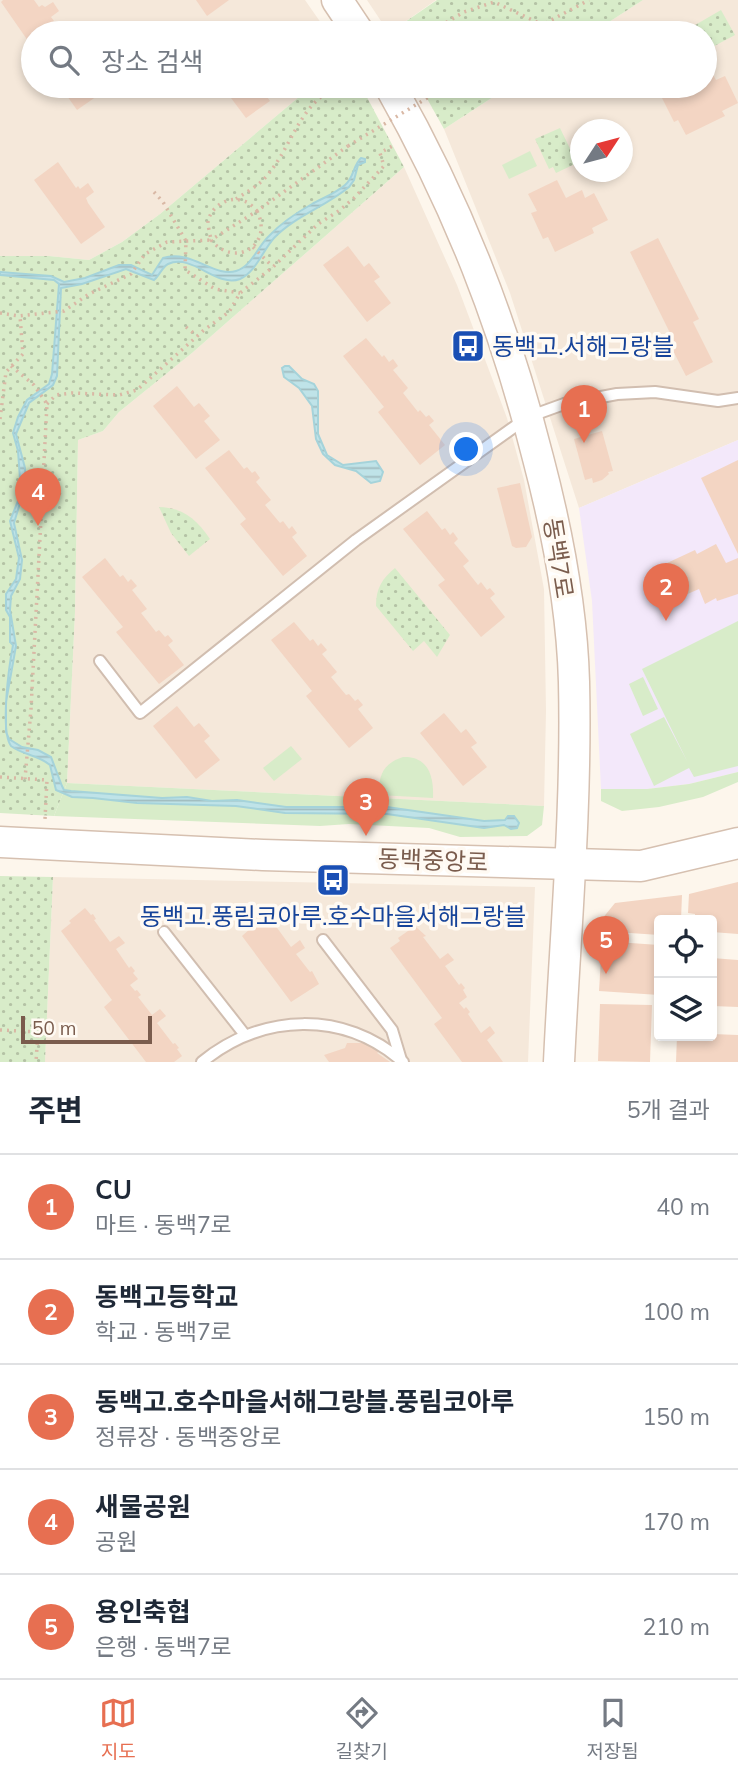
<!DOCTYPE html>
<html lang="ko">
<meta charset="utf-8">
<style>
body{margin:0;font-family:Mulish,"Noto Sans KR",sans-serif;background:#f2f2f3;color:#1f2937}
.controls{position:absolute;right:21px;bottom:21px;display:grid;overflow:hidden;border-radius:7px;box-shadow:0 4px 10px #0003}
.controls button{width:63px;height:63px;display:grid;place-items:center;padding:0;border:0;border-bottom:2px solid #e0e1e3;background:#fff;color:#1f2937;font:35px sans-serif}
.compass{position:absolute;left:570px;top:119px;width:63px;height:63px;border-radius:50%;background:#fff;box-shadow:0 4px 10px #0003;rotate:54deg}
.scale{position:absolute;left:21px;bottom:18px;width:131px;box-sizing:border-box;padding-left:7px;border:4px solid #7a5c4d;border-top:0;font-size:19px;line-height:24px;white-space:nowrap;color:#7a5c4d;-webkit-text-stroke:5px #fffaf3;paint-order:stroke}
.you{position:absolute;left:467px;top:450px;width:24px;height:24px;margin:-18px;border:5px solid #fff;border-radius:50%;background:#1a73e8;box-shadow:0 0 0 10px #1a73e833}
.badge{display:grid;place-items:center;width:46px;height:46px;border-radius:50%;background:#e76f51;color:#fff;font-size:23px;font-weight:700}
.pin{position:absolute;translate:-50% -58px;filter:drop-shadow(0 2px 4px #0008)}
.pin::after{content:'';position:absolute;top:37px;width:24px;height:21px;background:inherit;clip-path:polygon(0 0,100% 0,50% 100%)}
.list{margin:0;padding:0;list-style:none}
h2{display:flex;justify-content:space-between;align-items:center;height:91px;margin:0;padding:0 28px;font-size:30px}
h2 small{font-size:23px;font-weight:400;color:#747a83}
.list li{display:grid;grid-template-columns:46px 1fr auto;gap:21px;align-items:center;box-sizing:border-box;height:105px;padding:0 28px;border-top:2px solid #e0e1e3}
.list b{display:block;font-size:26px;white-space:nowrap}
.list p{margin:0;font-size:23px;white-space:nowrap;color:#747a83}
.list em{font-size:23px;font-style:normal;color:#747a83}
.icon{flex:none;width:38px;height:38px;fill:none;stroke:currentColor;stroke-width:2;stroke-linecap:round;stroke-linejoin:round}
.map{position:relative;flex:none;width:738px;height:1062px;overflow:hidden}
.search{position:absolute;background:#fff;box-shadow:0 4px 10px #0003;left:21px;right:21px;top:21px;height:77px;display:flex;align-items:center;gap:18px;box-sizing:border-box;padding:0 24px;border-radius:38px;color:#747a83;font-size:26px}
.sheet{height:616px;background:#fff}
nav{display:flex;justify-content:space-around;align-items:center;box-sizing:border-box;height:98px;border-top:2px solid #e0e1e3;background:#fff;font-size:19px;color:#747a83}
nav a{display:grid;justify-items:center;gap:4px}
nav .on{color:#e76f51}
.map>svg:first-child{display:block}
</style>
<div class="map">
<svg width="738" height="1062" viewBox="0 0 738 1062">
<defs>
<pattern id="park-dots" width="8" height="8" patternUnits="userSpaceOnUse" patternTransform="scale(1.75)"><rect width="8" height="8" fill="#d8ecc9"/><path d="M2 2h.1M6 6h.1" fill="none" stroke="#b4c2a5" stroke-width="1.8" stroke-linecap="round"/></pattern>
<pattern id="water-rules" width="6" height="5" patternUnits="userSpaceOnUse" patternTransform="scale(1.75)"><rect width="6" height="5" fill="#bfe3e8"/><path d="M0 2.5h6" fill="none" stroke="#a0bbbe"/></pattern>
</defs>
<rect width="100%" height="100%" fill="#fdf6ec"/>
<g fill="#f5e8da" fill-rule="evenodd">
<path d="M0,0H305L328,33H33V86H312L160,214L122,242L89,260L49,256H0Z"/>
<path d="M367,0H436L389,33Z"/>
<path d="M643,0H738V440L579,508L510,293L444,129L510,86H705V33H592ZM580,130H622V172H580Z"/>
<path d="M404,167L457,285L507,418L524,480L544,589L546,711L544,806L67,783L75,612L78,440L103,431L119,412L192,353Z"/>
<path d="M53,877L535,887L528,1062H45Z"/>
</g>
<path fill="#f3e8fa" d="M738,440V772L689,784L647,789H601L592,601L579,508Z"/>
<g fill="#d8ecc9">
<path d="M530,151L537,166L509,179L502,165Z"/>
<path d="M738,621V766L694,777L689,768L654,786L630,734L664,717L687,761L642,669Z"/>
<path d="M643,677L658,709L643,716L629,684Z"/>
<path d="M291,746L302,759L274,781L263,768Z"/>
<path d="M403,757C428,756 434,776 433,798L379,795C378,775 384,763 403,757Z"/>
<path d="M738,772V782L703,797L659,807L622,811L601,801V789H647L689,784Z"/>
<path d="M67,783L544,806L542,825L527,836L460,837L429,828L349,824L320,826L54,816Z"/>
</g>
<g fill="url(#park-dots)">
<path d="M437,0H643L592,33H389Z"/>
<path d="M721,10L735,35L705,51V33H692L690,28Z"/>
<path d="M312,86H361L404,167L192,353L119,412L103,431L78,440L75,612L67,783L54,816L0,813V256H49L89,260L122,242L160,214Z"/>
<path d="M420,86H510L444,129Z"/>
<path d="M560,128L577,163L556,173L553,167L549,169L535,139Z"/>
<path d="M159,507C184,508 196,519 210,539L189,556L171,533Z"/>
<path d="M395,568L450,635L437,657L424,641L413,651L376,606C376,588 382,579 395,568Z"/>
<path d="M0,876L53,877L45,1062H0Z"/>
</g>
<g fill="url(#water-rules)" stroke="#a5d3da" stroke-width="2">
<path d="M361,158L365,159V162L358,165L354,180L349,187C325,207 295,216 274,238C263,250 256,272 240,279C216,288 193,253 168,264C162,267 160,275 154,280L126,269L82,284L61,288L57,376L53,385L29,403L16,434L25,468L26,483L14,523L22,560L20,579L11,596L10,610L16,646L6,702V732L9,739L22,747L38,750L51,757L62,786L64,790L71,791L162,798L187,797L212,801L237,800L286,807H387L484,821L505,820L508,816H514L519,823L517,828L511,829L504,825L484,828L387,814L285,813L236,806L137,803L93,798L72,797L56,790L50,765C38,755 23,755 11,746C0,731 9,666 13,645L10,642V617L6,610V594L16,579L19,558L10,521L21,493L18,451L13,433L18,417L27,400L49,384L52,374L59,284L54,280L0,275V272L51,276L64,282L85,278L119,265H131L152,275L163,258C191,249 215,278 236,271C252,266 258,246 269,236C281,223 296,213 312,204C323,198 336,193 345,185C354,178 353,165 361,158Z"/>
<path d="M285,366H289L302,379L314,384L318,391V434L327,455L343,465L376,461L383,472L380,481L371,483L356,471L335,465L323,454L316,439L312,406L299,388L284,377L282,368Z"/>
</g>
<g fill="#f3d5c3">
<path d="M3,0H34L39,7L42,5L45,7L53,2L59,11L51,17L54,21L51,23L58,33H33V48L1,2Z"/>
<path d="M196,0H229L207,16Z"/>
<path d="M712,73L716,80L725,76L738,103L722,111L725,116L686,135L678,120L674,122L661,96L667,93L663,86H705V76Z"/>
<path d="M60,86H95L100,94L77,110Z"/>
<path d="M222,86H259L270,101L246,118Z"/>
<path d="M58,162L76,188L78,186L80,189L88,183L94,192L86,198L88,203L105,227L81,244L34,180Z"/>
<path d="M557,180L566,198L582,190L585,198L594,193L608,220L592,228L594,233L555,252L548,237L543,239L531,213L537,211L528,194Z"/>
<path d="M658,238L699,319L693,322L713,362L686,376L665,335L670,333L630,252Z"/>
<path d="M348,246L364,267L369,263L380,277L374,281L391,303L367,322L323,265Z"/>
<path d="M366,338L382,357L384,355L389,362L393,359L398,366L393,370L408,388L403,393L418,412L420,410L426,417L429,415L434,421L429,425L445,445L420,465L378,412L384,407L343,356Z"/>
<path d="M177,386L194,407L199,403L210,416L204,421L220,440L196,459L153,406Z"/>
<path d="M602,431L613,471L608,472L609,474L602,480L593,483L592,478L585,480L574,439Z"/>
<path d="M229,450L244,469L247,467L252,473L255,471L260,478L256,482L271,500L265,505L280,523L283,521L289,529L292,526L297,533L292,537L307,556L283,576L240,524L246,519L205,468Z"/>
<path d="M738,460V554L701,478Z"/>
<path d="M520,483L532,537L526,547L516,548L512,546L497,488Z"/>
<path d="M427,511L442,530L445,528L450,535L453,532L458,539L454,543L469,561L463,566L478,585L481,582L487,590L490,588L495,594L490,598L505,617L481,637L438,585L445,580L403,529Z"/>
<path d="M716,544L726,563L738,558V594L717,601L716,598L705,604L699,589L669,602L652,570L695,550L697,554Z"/>
<path d="M105,558L120,577L123,575L128,582L131,579L137,586L132,590L147,609L141,613L156,632L159,630L165,637L168,635L173,641L168,645L184,665L159,684L116,632L123,627L82,577Z"/>
<path d="M294,622L310,641L313,639L318,646L321,643L327,650L322,654L337,672L331,677L346,695L349,694L355,701L358,699L363,705L358,709L373,728L349,748L306,696L312,691L271,640Z"/>
<path d="M177,706L194,727L199,723L210,736L204,741L220,760L196,779L153,726Z"/>
<path d="M444,713L461,733L466,729L477,743L471,747L487,767L463,786L420,733Z"/>
<path d="M738,882V934L712,932V920H695V914L688,913L689,894Z"/>
<path d="M682,895L681,920H659V935L601,931L602,919L615,903Z"/>
<path d="M85,908L91,915L93,914L96,919L94,920L110,942L119,936L125,943L116,949L129,968L131,966L135,971L133,973L138,979L130,985L135,991L137,990L141,995L138,997L152,1015L160,1009L166,1016L157,1023L173,1044L175,1043L179,1048L177,1049L182,1056L174,1062H146L104,1007L112,1000L61,931L71,923L69,921Z"/>
<path d="M266,913L277,923L275,925L291,947L300,940L305,948L296,954L310,972L312,971L319,984L291,1002L242,936L251,928L249,926Z"/>
<path d="M415,926L426,936L423,937L440,959L448,953L454,960L445,966L459,985L461,983L465,988L463,990L467,997L459,1003L464,1009L466,1007L470,1012L468,1014L481,1033L490,1026L495,1033L487,1040L503,1062H462L434,1024L442,1018L390,948L400,941L398,938Z"/>
<path d="M602,941L659,945V995L599,991Z"/>
<path d="M712,958L738,960V1007L712,1006Z"/>
<path d="M600,1004L652,1005L650,1062L598,1061Z"/>
<path d="M712,1034L738,1035V1062H676L677,1036H712Z"/>
<path d="M347,1043H363L374,1047L381,1050L377,1053L390,1062H329L324,1055L345,1048Z"/>
</g>
<g fill="none" stroke-linecap="round" stroke-linejoin="round">
<defs>
<g id="lane">
<path d="M100,661L140,713L356,540L528,417L564,404L617,394L655,392L718,401L738,398"/>
<path d="M164,932L245,1035"/>
<path d="M323,940L392,1030L401,1060"/>
<path d="M202,1062C262,1013 344,1010 403,1062"/>
</g>
<g id="secondary">
<path d="M337,0L359,33"/>
<path d="M390,86C458,206 504,324 538,458C557,530 572,606 574,682C577,808 565,936 559,1062"/>
<path d="M0,842L263,855L641,866L738,843"/>
</g>
</defs>
<use href="#lane" stroke="#d1beb0" stroke-width="14"/>
<use href="#secondary" stroke="#d6c0b0" stroke-width="33"/>
<g stroke="#d9b8a5" stroke-width="3.5" stroke-dasharray="2 5" stroke-linecap="butt">
<path d="M428,33L464,12L494,2L541,24"/>
<path d="M527,33L589,0"/>
<path d="M154,192L163,202L186,241L185,270L215,289L240,293"/>
<path d="M236,199C245,193 256,187 263,180C292,150 296,107 337,86"/>
<path d="M257,211C274,245 235,269 211,240Z"/>
<path d="M253,247L273,267"/>
<path d="M0,313L19,316L64,311L89,294L131,274L145,254L167,242L211,240C210,234 208,227 208,222C210,207 229,195 243,201C249,202 253,207 257,211L348,146"/>
<path d="M186,327L197,336"/>
<path d="M11,366L34,385L47,404L31,709L25,779"/>
<path d="M47,404L56,395L72,393L119,395L137,390L204,330L229,312L240,293L273,267L318,224L340,210L354,198L384,166L380,153L396,144"/>
<path d="M0,419L6,372L23,354L20,316"/>
<path d="M0,777L47,780L45,819"/>
<path d="M0,1030L38,1032L36,1062"/>
</g>
<use href="#lane" stroke="#fff" stroke-width="10"/>
<use href="#secondary" stroke="#fff" stroke-width="30"/>
<path stroke="#d9b8a5" stroke-width="3.5" stroke-dasharray="2 5" stroke-linecap="butt" d="M348,146L447,86"/>
</g>
<defs>
<symbol id="bus-square" viewBox="-11 -11 22 22"><rect x="-9" y="-9" width="18" height="18" rx="4" fill="#1a4fb4" stroke="#fffaf3"/><path d="M-5-6H5V4H4V6H2V4H-2V6H-4V4H-5ZM-3.5-4V0h7V-4ZM-3.5 1.2v1.5H-2V1.2ZM2 1.2v1.5H3.5V1.2Z" fill="#fff"/></symbol>
</defs>
<g fill-rule="evenodd">
<use href="#bus-square" x="449" y="327" width="38" height="38"/>
<use href="#bus-square" x="314" y="861" width="38" height="38"/>
</g>
<g text-anchor="middle" dominant-baseline="central" stroke-width="7" stroke-linejoin="round" paint-order="stroke">
<g font-size="24" fill="#164399" stroke="#fffaf3" text-anchor="start">
<text x="492" y="346">동백고.서해그랑블</text>
<text x="333" y="916" text-anchor="middle">동백고.풍림코아루.호수마을서해그랑블</text>
</g>
<g font-size="24" fill="#7a5c4d" stroke="#fffaf3">
<text transform="translate(559 558) rotate(81)">동백7로</text>
<text transform="translate(433 860) rotate(2)">동백중앙로</text>
</g>
</g>
</svg>
<div class="controls">
<button><svg class="icon" aria-label="locate" viewBox="0 0 24 24"><circle cx="12" cy="12" r="6"/><path d="M12 2v4M12 18v4M2 12h4M18 12h4"/></svg></button>
<button><svg class="icon" aria-label="layers" viewBox="0 0 24 24"><path d="M12 4l9 5-9 5-9-5zM3 14l9 5 9-5"/></svg></button>
</div>
<svg class="compass" viewBox="-18 -18 36 36"><path d="M0-13l5 13h-10z" fill="#e53935"/><path d="M0 13l5-13h-10z" fill="#747a83"/></svg>
<div class="scale">50 m</div>
<div class="you"></div>
<div class="pin badge" style="left:584px;top:443px">1</div>
<div class="pin badge" style="left:666px;top:621px">2</div>
<div class="pin badge" style="left:366px;top:836px">3</div>
<div class="pin badge" style="left:38px;top:526px">4</div>
<div class="pin badge" style="left:606px;top:974px">5</div>
<div class="search"><svg class="icon" aria-label="search" viewBox="0 0 24 24"><circle cx="10" cy="10" r="6"/><path d="M15 15l6 6"/></svg>장소 검색</div>
</div>
<section class="sheet">
<h2>주변<small>5개 결과</small></h2>
<ul class="list">
<li><span class="badge">1</span><div><b>CU</b><p>마트 · 동백7로</p></div><em>40 m</em></li>
<li><span class="badge">2</span><div><b>동백고등학교</b><p>학교 · 동백7로</p></div><em>100 m</em></li>
<li><span class="badge">3</span><div><b>동백고.호수마을서해그랑블.풍림코아루</b><p>정류장 · 동백중앙로</p></div><em>150 m</em></li>
<li><span class="badge">4</span><div><b>새물공원</b><p>공원</p></div><em>170 m</em></li>
<li><span class="badge">5</span><div><b>용인축협</b><p>은행 · 동백7로</p></div><em>210 m</em></li>
</ul>
</section>
<nav>
<a class="on"><svg class="icon" aria-label="map" viewBox="0 0 24 24"><path d="M3 6l6-2 6 2 6-2v14l-6 2-6-2-6 2zM9 4v14M15 6v14"/></svg>지도</a>
<a><svg class="icon" aria-label="directions" viewBox="0 0 24 24"><path d="M12 3l9 9-9 9-9-9zM9 14v-3h6M13 9l2 2-2 2"/></svg>길찾기</a>
<a><svg class="icon" aria-label="saved" viewBox="0 0 24 24"><path d="M7 4h10v16l-5-4-5 4z"/></svg>저장됨</a>
</nav>
